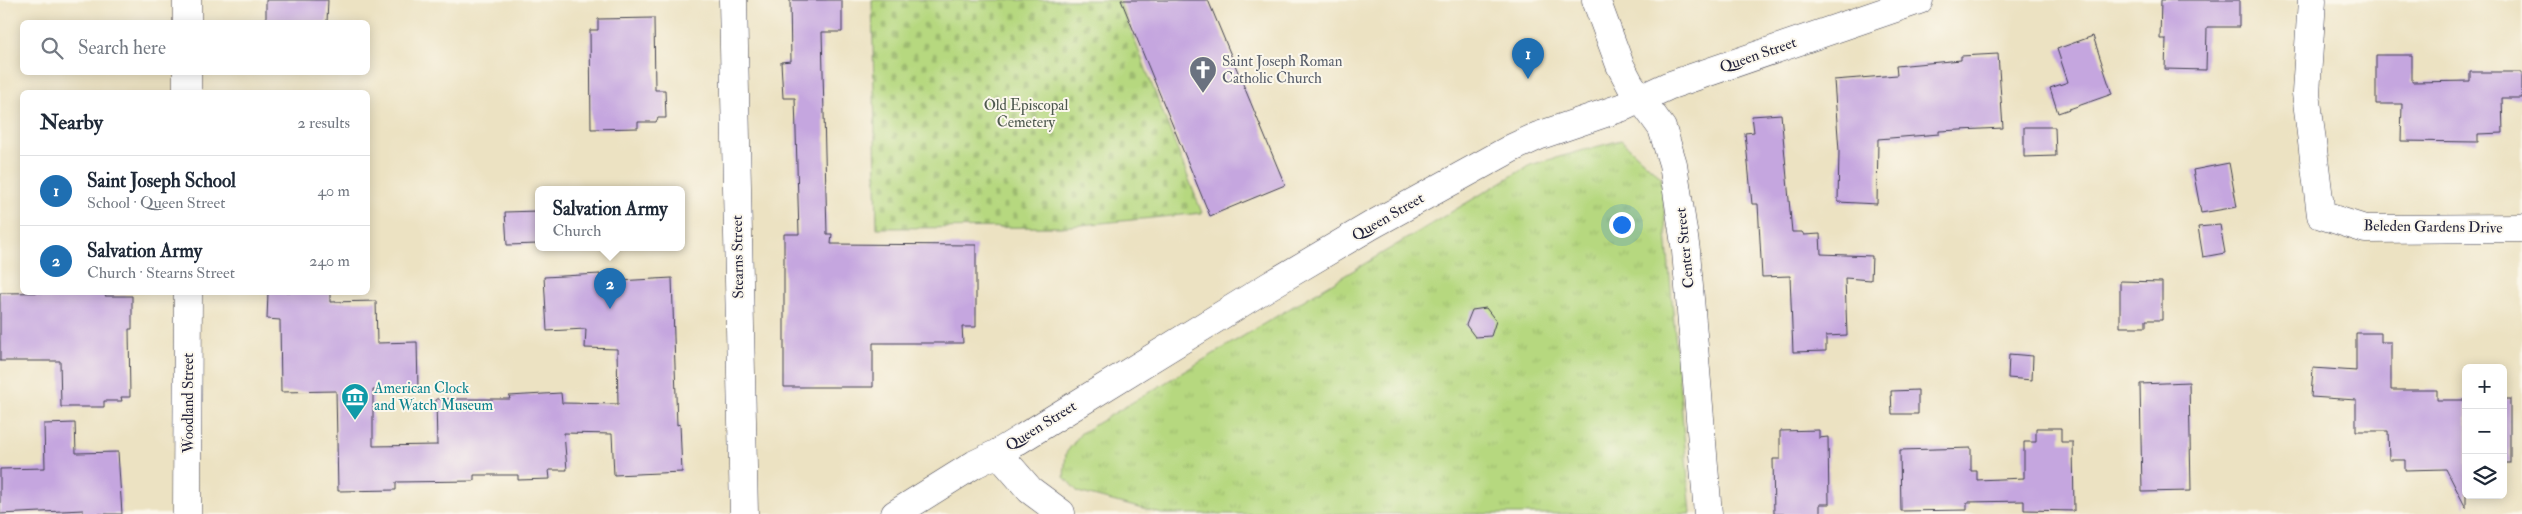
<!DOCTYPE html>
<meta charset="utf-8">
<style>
body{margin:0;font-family:"IM FELL Double Pica",serif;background:#f2f2f3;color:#1f2937}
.controls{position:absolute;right:15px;bottom:15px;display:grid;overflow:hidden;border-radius:8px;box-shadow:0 2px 12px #0003}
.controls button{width:45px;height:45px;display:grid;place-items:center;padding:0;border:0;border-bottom:1px solid #e0e1e3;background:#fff;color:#1f2937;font:25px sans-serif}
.you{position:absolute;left:1621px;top:224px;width:18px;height:18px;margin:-12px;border:4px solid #fff;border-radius:50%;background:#1a73e8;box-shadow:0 0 0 8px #1a73e833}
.badge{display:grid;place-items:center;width:32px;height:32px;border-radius:50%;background:#1f6fb2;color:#fff;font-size:16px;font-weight:700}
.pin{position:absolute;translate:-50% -41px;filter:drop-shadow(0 1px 2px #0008)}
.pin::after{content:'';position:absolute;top:26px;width:18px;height:15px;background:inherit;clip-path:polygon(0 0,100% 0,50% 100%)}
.popup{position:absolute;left:535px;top:186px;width:150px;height:65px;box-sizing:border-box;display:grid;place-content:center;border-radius:8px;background:#fff;filter:drop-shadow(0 1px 4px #0005);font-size:16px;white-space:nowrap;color:#747a83}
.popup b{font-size:19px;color:#1f2937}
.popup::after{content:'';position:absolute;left:50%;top:100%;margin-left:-10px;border:10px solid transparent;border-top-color:#fff}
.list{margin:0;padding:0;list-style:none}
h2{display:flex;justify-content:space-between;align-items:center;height:65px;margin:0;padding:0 20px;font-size:21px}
h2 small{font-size:16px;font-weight:400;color:#747a83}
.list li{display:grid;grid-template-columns:32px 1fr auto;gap:15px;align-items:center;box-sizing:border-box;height:70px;padding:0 20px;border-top:1px solid #e0e1e3}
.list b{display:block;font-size:19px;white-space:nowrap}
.list p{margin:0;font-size:16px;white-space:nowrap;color:#747a83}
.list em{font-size:16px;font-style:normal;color:#747a83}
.icon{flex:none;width:28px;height:28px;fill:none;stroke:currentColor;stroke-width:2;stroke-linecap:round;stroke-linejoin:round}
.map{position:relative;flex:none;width:2522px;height:514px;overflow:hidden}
.search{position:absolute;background:#fff;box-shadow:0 2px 12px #0003;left:20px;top:20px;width:350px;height:55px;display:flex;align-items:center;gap:12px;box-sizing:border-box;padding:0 18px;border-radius:8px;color:#747a83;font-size:19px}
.panel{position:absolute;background:#fff;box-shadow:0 2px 12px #0003;left:20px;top:90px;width:350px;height:205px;border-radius:8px}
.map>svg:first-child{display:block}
</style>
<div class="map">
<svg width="2522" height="514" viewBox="0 0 2522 514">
<defs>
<pattern id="grass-tufts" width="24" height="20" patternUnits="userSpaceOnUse" patternTransform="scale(1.25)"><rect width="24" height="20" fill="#b6d87f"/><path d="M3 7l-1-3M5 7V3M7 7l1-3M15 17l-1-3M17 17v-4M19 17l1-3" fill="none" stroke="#9cb96f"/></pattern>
<pattern id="cemetery-stones" width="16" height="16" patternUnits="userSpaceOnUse" patternTransform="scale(1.25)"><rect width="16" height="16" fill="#b6d87f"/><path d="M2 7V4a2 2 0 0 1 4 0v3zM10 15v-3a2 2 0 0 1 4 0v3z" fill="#9cb96f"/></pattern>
</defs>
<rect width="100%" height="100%" fill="#fbf7ec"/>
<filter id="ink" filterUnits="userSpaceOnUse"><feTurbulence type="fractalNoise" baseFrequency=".02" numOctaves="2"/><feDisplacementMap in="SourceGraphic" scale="10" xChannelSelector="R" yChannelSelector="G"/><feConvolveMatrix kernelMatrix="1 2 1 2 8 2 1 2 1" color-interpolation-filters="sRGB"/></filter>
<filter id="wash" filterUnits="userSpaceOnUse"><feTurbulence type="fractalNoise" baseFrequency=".0096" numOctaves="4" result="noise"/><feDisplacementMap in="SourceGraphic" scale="20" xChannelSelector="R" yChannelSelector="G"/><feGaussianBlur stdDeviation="1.12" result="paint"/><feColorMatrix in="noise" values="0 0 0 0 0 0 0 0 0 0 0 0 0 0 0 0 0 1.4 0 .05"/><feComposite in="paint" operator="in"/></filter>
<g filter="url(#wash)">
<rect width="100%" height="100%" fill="#ece2c2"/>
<path fill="url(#grass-tufts)" stroke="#6c7d5d" d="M1621,140L1661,177L1691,514H1162L1078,492L1064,477L1066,453L1081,433L1530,165Z"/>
<path fill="url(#cemetery-stones)" stroke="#6c7d5d" d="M872,0H1119L1202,213L1061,227L877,228Z"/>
<g id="blocks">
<g fill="#c5a6df">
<path d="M266,0H328L327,22H266Z"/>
<path d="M790,0H842V32H822L827,234H832L831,244L976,245V327H962L963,343H873V387H784V234H799L795,98H783L781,62L791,61Z"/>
<path d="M1121,0H1208L1285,185L1210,216Z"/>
<path d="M2161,0H2239V27H2207L2206,70L2165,69L2166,39H2160Z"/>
<path d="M654,18L655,90H665L666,118H658L656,122H638V128L591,129L590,30H598V19Z"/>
<path d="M2093,36L2112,94L2058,113L2050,88L2068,82L2057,49Z"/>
<path d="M1998,54L2003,128L1939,131V134L1878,139L1877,204L1838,202L1839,151L1834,80L1897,75L1896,66L1961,60V56Z"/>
<path d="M2376,55H2412V82L2470,81V72H2522V98H2502L2503,133L2478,134V142L2401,141L2402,104H2376Z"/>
<path d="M1781,114L1792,232H1802L1804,235L1820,234L1821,254L1872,256L1871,280L1845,278L1847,335L1826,336V351L1793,352L1790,276L1762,277L1758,204H1752L1745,133L1754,132L1752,116Z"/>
<path d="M2024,127H2055L2056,156L2024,157Z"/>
<path d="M2229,163L2237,207L2201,213L2193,170Z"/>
<path d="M537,211L538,244L507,245L505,212Z"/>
<path d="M2220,225L2225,253L2203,257L2198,227Z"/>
<path d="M600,274V282L672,278L677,425L680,424L682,472L614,475L612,434L564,433L567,470H549L550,479L518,480V475H474V481L396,482V490L338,491L336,391L281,392L280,320L267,319L268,292H330V302L376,301L377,343L417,342L418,389L373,390V446L437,445L436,399H510L509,396L561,393L562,403L618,404L617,349L585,348L586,329L547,331L544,277Z"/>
<path d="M2120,281L2162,282V320H2146V327H2120Z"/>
<path d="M105,292V296H132V329H129L130,397H121L122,401H104V407H61L60,361H0V293Z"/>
<path d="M1486,308L1496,321L1491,336L1475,337L1466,325L1472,310Z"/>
<path d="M2356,333H2381V342H2391V390H2437V400H2466V508L2446,469L2405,470V460H2389L2388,431H2356V400L2311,397L2313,368L2356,371Z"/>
<path d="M2009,354L2033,356L2032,380L2008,378Z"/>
<path d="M2189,382L2191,491L2142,492L2140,384Z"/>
<path d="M1918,390V414H1892L1891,391Z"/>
<rect x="2503" y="399" width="7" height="64"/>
<path d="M75,423L76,453L118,452L122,514H83V510L0,514V469L45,468L44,424Z"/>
<path d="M2036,428H2061V442H2073L2074,511L2024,510V501L1967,502V510L1901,511L1900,450L1971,448V471H1977V480L2024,478V442H2036Z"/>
<path d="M1819,430V438L1828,437L1829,504H1820V514H1774L1773,459H1780V431Z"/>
</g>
</g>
</g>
<g filter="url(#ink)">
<use href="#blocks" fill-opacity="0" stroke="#403f4f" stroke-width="1"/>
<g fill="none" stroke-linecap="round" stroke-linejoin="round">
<defs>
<g id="street">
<path d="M733,0L744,514"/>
<path d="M1596,0L1620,65L1630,84L1662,128L1673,164L1686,251L1708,514"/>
<path d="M2312,0L2306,93L2321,215L2365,229L2522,228"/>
<path d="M998,453L1269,286L1372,225L1512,148L1538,136L1623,107L1668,86L1919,0"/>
</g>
<g id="secondary">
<path d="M187,0V22"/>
<path d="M187,72V92"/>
<path d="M187,514L188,292"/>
<path d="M895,514L975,464L998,453L1030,490L1061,513"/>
</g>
</defs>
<use href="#street" stroke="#403f4f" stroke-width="29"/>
<use href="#secondary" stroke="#403f4f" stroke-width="29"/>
<use href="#street" stroke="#fff" stroke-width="28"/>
<use href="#secondary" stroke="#fff" stroke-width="28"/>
</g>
</g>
<defs>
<symbol id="church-pin" viewBox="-11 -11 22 30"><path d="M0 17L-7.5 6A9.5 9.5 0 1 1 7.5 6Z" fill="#6b7280" stroke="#fbf7ec"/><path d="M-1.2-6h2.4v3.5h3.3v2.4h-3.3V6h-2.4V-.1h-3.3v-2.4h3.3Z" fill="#fff"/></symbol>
<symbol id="museum-pin" viewBox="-11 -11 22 30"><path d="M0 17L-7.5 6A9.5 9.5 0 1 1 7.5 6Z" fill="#0f9aa8" stroke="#fbf7ec"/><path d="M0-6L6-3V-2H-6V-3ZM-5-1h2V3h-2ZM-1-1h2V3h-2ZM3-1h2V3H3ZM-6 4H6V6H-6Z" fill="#fff"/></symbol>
</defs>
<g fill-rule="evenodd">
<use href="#church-pin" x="1187" y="54" width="32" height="43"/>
<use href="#museum-pin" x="339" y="381" width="32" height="43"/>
</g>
<g text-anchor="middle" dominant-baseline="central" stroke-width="4" stroke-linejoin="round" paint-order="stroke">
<g font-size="15" fill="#22223b" stroke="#fbf7ec">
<text transform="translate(1758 55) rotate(-19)">Queen Street</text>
<text transform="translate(1388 217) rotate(-30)">Queen Street</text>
<text transform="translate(2433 227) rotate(1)">Beleden Gardens Drive</text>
<text transform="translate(1685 248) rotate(-96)">Center Street</text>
<text transform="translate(738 257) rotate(-91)">Stearns Street</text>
<text transform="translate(188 403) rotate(-90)">Woodland Street</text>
<text transform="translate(1041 426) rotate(-32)">Queen Street</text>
</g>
<g font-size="15" fill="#5b616d" stroke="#fbf7ec" text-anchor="start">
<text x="1222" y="61">Saint Joseph Roman<tspan x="1222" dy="17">Catholic Church</tspan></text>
</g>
<g font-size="15" fill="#4e594f" stroke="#fbf7ec">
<text x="1026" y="105">Old Episcopal<tspan x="1026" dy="17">Cemetery</tspan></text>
</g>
<g font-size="15" fill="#0d838f" stroke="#fbf7ec" text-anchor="start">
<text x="374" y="388">American Clock<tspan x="374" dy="17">and Watch Museum</tspan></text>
</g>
</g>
</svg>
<div class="controls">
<button>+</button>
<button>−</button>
<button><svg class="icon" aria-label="layers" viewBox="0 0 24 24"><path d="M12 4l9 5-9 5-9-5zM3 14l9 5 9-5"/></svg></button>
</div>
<div class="you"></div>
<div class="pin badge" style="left:1528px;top:79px">1</div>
<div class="pin badge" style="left:610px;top:309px">2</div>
<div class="popup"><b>Salvation Army</b>Church</div>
<div class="search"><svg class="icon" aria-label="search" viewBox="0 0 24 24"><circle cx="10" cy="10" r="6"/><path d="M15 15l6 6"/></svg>Search here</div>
<section class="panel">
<h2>Nearby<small>2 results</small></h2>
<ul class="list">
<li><span class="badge">1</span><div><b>Saint Joseph School</b><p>School · Queen Street</p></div><em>40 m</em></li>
<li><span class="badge">2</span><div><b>Salvation Army</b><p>Church · Stearns Street</p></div><em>240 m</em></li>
</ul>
</section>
</div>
